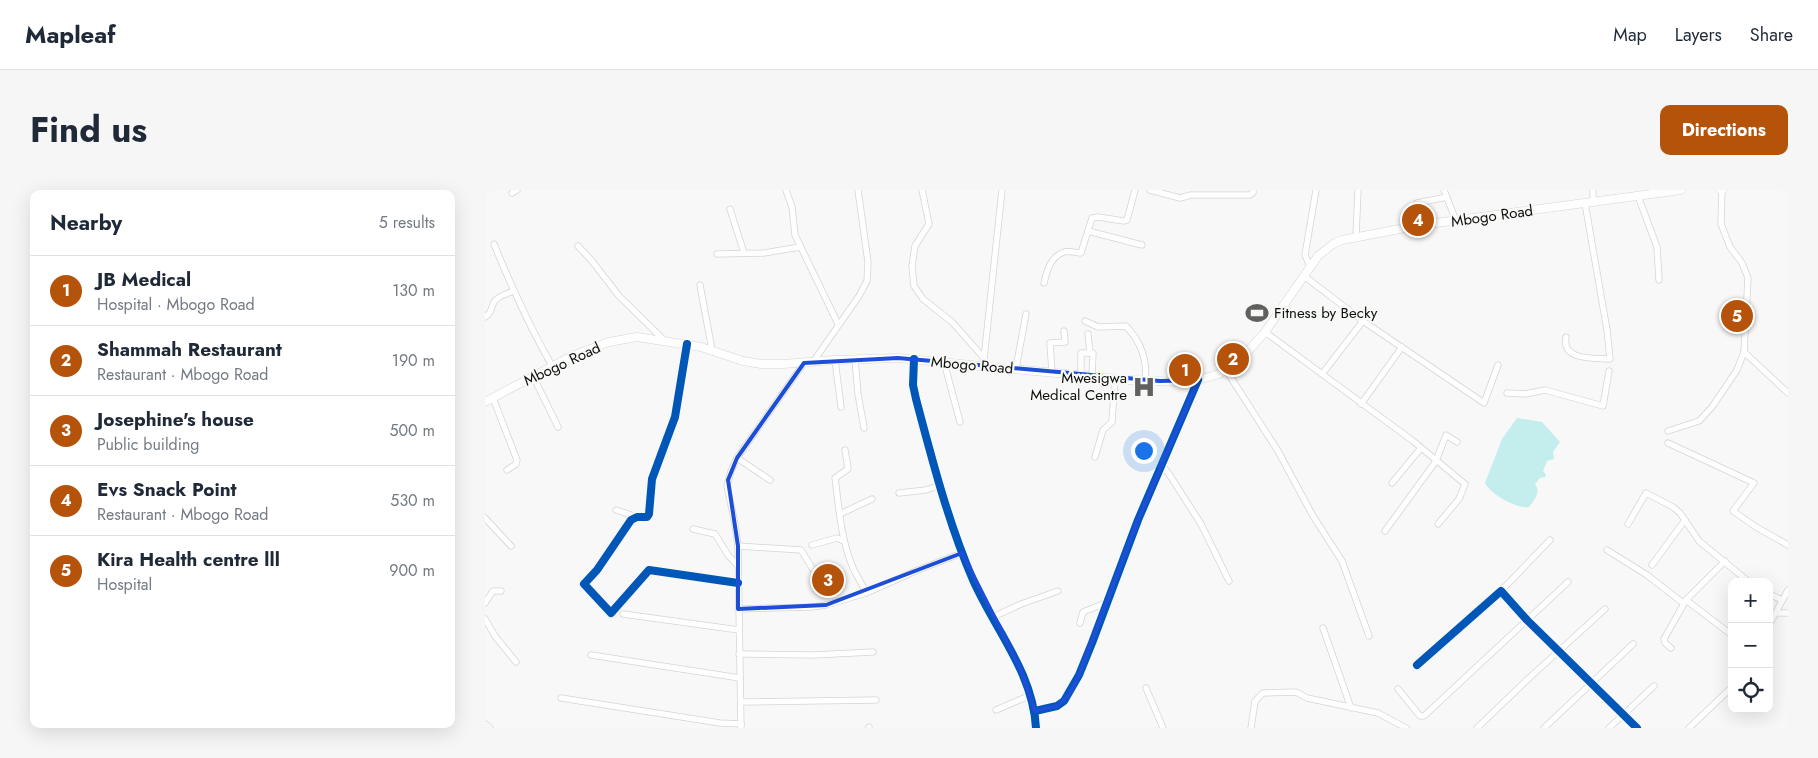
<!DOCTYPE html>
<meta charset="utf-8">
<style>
body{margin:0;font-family:Jost,sans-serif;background:#f6f6f7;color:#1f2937}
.controls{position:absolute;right:15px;bottom:15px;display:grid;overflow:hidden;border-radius:10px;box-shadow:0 5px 20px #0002}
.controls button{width:45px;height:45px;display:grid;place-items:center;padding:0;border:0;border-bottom:1px solid #e0e1e3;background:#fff;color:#1f2937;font:25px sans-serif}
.you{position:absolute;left:658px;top:260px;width:18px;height:18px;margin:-12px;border:4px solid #fff;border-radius:50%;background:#1a73e8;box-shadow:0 0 0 8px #1a73e833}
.badge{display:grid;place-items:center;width:32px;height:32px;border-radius:50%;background:#b45309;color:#fff;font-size:16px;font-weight:700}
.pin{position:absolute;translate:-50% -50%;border:2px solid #fff;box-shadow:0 1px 5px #0006}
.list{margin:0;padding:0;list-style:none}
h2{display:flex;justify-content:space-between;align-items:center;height:65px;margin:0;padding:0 20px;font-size:21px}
h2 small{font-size:16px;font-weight:400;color:#747a83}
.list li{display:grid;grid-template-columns:32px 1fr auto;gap:15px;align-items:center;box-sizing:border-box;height:70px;padding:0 20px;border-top:1px solid #e0e1e3}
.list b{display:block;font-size:19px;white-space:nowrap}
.list p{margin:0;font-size:16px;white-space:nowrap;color:#747a83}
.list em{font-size:16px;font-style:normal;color:#747a83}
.icon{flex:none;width:28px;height:28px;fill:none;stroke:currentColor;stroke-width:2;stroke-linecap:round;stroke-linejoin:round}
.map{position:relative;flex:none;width:1303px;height:538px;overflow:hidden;border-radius:10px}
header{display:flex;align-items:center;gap:30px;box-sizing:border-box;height:70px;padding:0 25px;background:#fff;border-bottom:1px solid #e0e1e3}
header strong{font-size:24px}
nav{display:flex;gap:28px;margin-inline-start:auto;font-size:18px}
.intro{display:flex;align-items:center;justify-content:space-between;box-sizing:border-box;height:120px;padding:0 30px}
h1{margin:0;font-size:35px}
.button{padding:12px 22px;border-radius:10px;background:#b45309;color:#fff;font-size:18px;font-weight:700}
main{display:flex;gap:30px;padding:0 30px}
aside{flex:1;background:#fff;border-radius:10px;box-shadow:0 5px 20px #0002}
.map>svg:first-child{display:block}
</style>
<header>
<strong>Mapleaf</strong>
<nav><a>Map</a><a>Layers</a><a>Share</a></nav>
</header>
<div class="intro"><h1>Find us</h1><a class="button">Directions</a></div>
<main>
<aside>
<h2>Nearby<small>5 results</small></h2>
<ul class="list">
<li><span class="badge">1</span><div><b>JB Medical</b><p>Hospital · Mbogo Road</p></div><em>130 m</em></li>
<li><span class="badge">2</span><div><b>Shammah Restaurant</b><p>Restaurant · Mbogo Road</p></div><em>190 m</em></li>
<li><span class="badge">3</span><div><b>Josephine's house</b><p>Public building</p></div><em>500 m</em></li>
<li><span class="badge">4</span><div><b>Evs Snack Point</b><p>Restaurant · Mbogo Road</p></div><em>530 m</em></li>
<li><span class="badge">5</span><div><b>Kira Health centre lll</b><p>Hospital</p></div><em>900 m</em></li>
</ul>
</aside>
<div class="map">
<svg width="1303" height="538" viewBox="0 0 1303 538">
<rect width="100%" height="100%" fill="#f7f8f7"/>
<path fill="#c3eeed" d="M1032,228L1057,232L1075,252L1068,262L1069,269L1062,271L1058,281L1061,285L1060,287L1055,288L1050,294C1056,303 1050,309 1044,317C1032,319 1005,304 1000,293L1017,249Z"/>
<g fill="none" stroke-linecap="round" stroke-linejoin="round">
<defs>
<g id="minor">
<path d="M301,0L307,17L310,45L353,134"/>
<path d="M437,0L444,34L430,56L427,76L429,96L438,109L467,132L499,168"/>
<path d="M665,0L695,8L706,5H765L768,3V0"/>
<path d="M959,0L971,31"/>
<path d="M1108,0V12"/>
<path d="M27,3L32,0"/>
<path d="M1153,6L1172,57L1174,90"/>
<path d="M932,13L962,7"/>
<path d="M245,19L259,63"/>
<path d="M603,41L657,55"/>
<path d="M871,46L873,0"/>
<path d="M9,54C26,96 45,137 67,176"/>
<path d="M93,56L107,71L134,106L179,150"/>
<path d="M232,64L279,63L315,57"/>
<path d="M825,76L820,65L831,0"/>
<path d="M819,86L878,131L999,213L1013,175"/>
<path d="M559,93C562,81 565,67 579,62C584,60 590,63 596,63L607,28L613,27L639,31L642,30L650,0"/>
<path d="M215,95L227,160"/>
<path d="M0,127C7,123 6,118 9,112C12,106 23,104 28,101"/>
<path d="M600,131L613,137L641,136C655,151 663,169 660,191"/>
<path d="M780,142L928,251L980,294L974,309L953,334"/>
<path d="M603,144L605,163"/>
<path d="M1081,147C1076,171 1110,168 1125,169L1122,140L1100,13"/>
<path d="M202,154L190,227L167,289L164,324L162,327H152L146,330L112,380L99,394L126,423L164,380L253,393"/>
<path d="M1259,162L1303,203"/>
<path d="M370,169L373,204L379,238"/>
<path d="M429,169L428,195L431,209C447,269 463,332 488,390C510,440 548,482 551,538"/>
<path d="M499,169L517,0"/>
<path d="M350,170L356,217"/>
<path d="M328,172L374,106L382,91L383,72L373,0"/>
<path d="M459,172L475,232"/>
<path d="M531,178L541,124"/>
<path d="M741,180L793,261L828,326L857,371L884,446"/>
<path d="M567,182L565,153L580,152L579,141"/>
<path d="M596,184V163H608L607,185"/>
<path d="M837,184L878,131"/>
<path d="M48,186L73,237"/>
<path d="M1022,203L1040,204L1060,200L1118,216L1124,181"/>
<path d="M8,208L32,270L31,274L22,280"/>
<path d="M876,214L917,157"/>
<path d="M1183,241L1214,231L1227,217L1252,180L1259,162L1263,88L1257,73L1245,57L1236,34L1237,0"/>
<path d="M1183,253L1269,293L1248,321L1271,337L1303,355"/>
<path d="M360,260L363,279L350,288C354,318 356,350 368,378C372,386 377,394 381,403"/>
<path d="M610,267L618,240L627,232L630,188"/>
<path d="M252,268L285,290"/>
<path d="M677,275L684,284L716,334L744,391"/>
<path d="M907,293L936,258"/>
<path d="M414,303L441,300L455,295"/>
<path d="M131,320L152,327"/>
<path d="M355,324L387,309"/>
<path d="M0,328L26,356"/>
<path d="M1143,334L1161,303L1188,317L1195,323L1214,351L1264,392"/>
<path d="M208,339L230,344L243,365L253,376"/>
<path d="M900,341L951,271L961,245L972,252"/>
<path d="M327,355L352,348L359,351"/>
<path d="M253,356L316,360L329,381"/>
<path d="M1122,360L1162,385L1198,413"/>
<path d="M1167,375L1200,330"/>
<path d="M1016,401L1065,350"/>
<path d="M1284,404L1297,410"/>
<path d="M1201,410L1247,445"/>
<path d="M0,413L8,401H16"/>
<path d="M253,419L327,417L341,415L381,403L433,380L477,363"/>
<path d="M1291,423H1303"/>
<path d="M138,424L254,440"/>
<path d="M508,427L536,414L573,401"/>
<path d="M0,429L10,446L31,472"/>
<path d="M595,433L598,422L623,412"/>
<path d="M1284,435L1303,400"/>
<path d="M838,438L866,518"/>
<path d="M1186,458L1180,453L1179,449L1201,410L1240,371"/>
<path d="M254,464L328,465L388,462"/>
<path d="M106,465L255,488"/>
<path d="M932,475L1016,401L1042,430L1152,538"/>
<path d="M661,498L678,538"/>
<path d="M913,499L935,526H939L1083,392"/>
<path d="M76,508L235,533L256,534"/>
<path d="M256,512L391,510"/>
<path d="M511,520L546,505"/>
<path d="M550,521L572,516L579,511L594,485L607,453L653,330L713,190"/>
<path d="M0,534L5,538"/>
<path d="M384,537V538"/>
<path d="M256,538L253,356L250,334L242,296L246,281L252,268L319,173"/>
<path d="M766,538L770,511L778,503L811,502L822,508L893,523L921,538"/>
<path d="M992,538L1043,489L1120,419"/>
<path d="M1059,538L1148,454"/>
<path d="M1124,538L1169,496"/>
<path d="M1204,538L1247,497"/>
</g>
<g id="major">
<path d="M1236,0H1237"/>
<path d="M0,212L87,166L124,152L152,147L216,157L258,171L276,174H298L350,170L413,168L644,190L696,192L713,190L734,184L757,168L780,142L833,66L848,54L857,50L936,35L1196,0"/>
</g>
</defs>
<use href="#minor" stroke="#d4d5d4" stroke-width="7"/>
<use href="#major" stroke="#d4d5d4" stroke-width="9"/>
<use href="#minor" stroke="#fefefe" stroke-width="5.5"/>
<use href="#major" stroke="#fefefe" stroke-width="8"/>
<defs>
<g id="cycleway">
<path d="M202,154L190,227L167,289L164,324L162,327H152L146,330L112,380L99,394L126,423L164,380L253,393"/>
<path d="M429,169L428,195L431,209C447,269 463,332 488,390C510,440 548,482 551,538"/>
<path d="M932,475L1016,401L1042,430L1152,538"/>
<path d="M550,521L572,516L579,511L594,485L607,453L653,330L713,190"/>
</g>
</defs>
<use href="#cycleway" stroke="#f7f9f6" stroke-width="11"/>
<use href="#cycleway" stroke="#0057b8" stroke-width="8"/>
</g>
<path fill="none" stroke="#1d4ed8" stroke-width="4" stroke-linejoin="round" d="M413,168L675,191L713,190L653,330L594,485L584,505L572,516L550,521L536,480L477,363L341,415L253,419V356L243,290L252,268L319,173Z"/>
<defs>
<symbol id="stadium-bare" viewBox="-9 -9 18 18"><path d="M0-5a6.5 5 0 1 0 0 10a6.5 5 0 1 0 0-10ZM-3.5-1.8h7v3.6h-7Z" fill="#60605f" stroke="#f7f9f6" stroke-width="2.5" paint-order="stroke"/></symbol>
<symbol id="hospital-bare" viewBox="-9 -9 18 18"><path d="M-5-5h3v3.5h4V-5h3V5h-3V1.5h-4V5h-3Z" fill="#60605f" stroke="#f7f9f6" stroke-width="2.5" paint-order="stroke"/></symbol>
</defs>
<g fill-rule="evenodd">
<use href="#stadium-bare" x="756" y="107" width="32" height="32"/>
<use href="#hospital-bare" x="643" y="181" width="32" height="32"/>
</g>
<g text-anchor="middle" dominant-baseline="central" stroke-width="4.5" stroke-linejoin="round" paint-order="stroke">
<g font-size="15" fill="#0e0e0d" stroke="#f7f9f6">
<text transform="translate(1007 26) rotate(-8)">Mbogo Road</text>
<text transform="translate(77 174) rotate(-25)">Mbogo Road</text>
<text transform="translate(487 175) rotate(5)">Mbogo Road</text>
</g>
<g font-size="15" fill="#0e0e0d" stroke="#f7f9f6" text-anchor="start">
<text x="789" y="123">Fitness by Becky</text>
<text x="642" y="188" text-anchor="end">Mwesigwa<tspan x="642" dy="17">Medical Centre</tspan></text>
</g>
</g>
</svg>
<div class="controls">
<button>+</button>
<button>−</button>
<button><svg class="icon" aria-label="locate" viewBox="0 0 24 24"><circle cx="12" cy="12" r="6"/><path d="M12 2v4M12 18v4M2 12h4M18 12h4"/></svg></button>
</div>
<div class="you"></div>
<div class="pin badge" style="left:700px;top:180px">1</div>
<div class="pin badge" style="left:748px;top:169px">2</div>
<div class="pin badge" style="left:343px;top:390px">3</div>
<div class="pin badge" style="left:933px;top:30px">4</div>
<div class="pin badge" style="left:1252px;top:126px">5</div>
</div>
</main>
